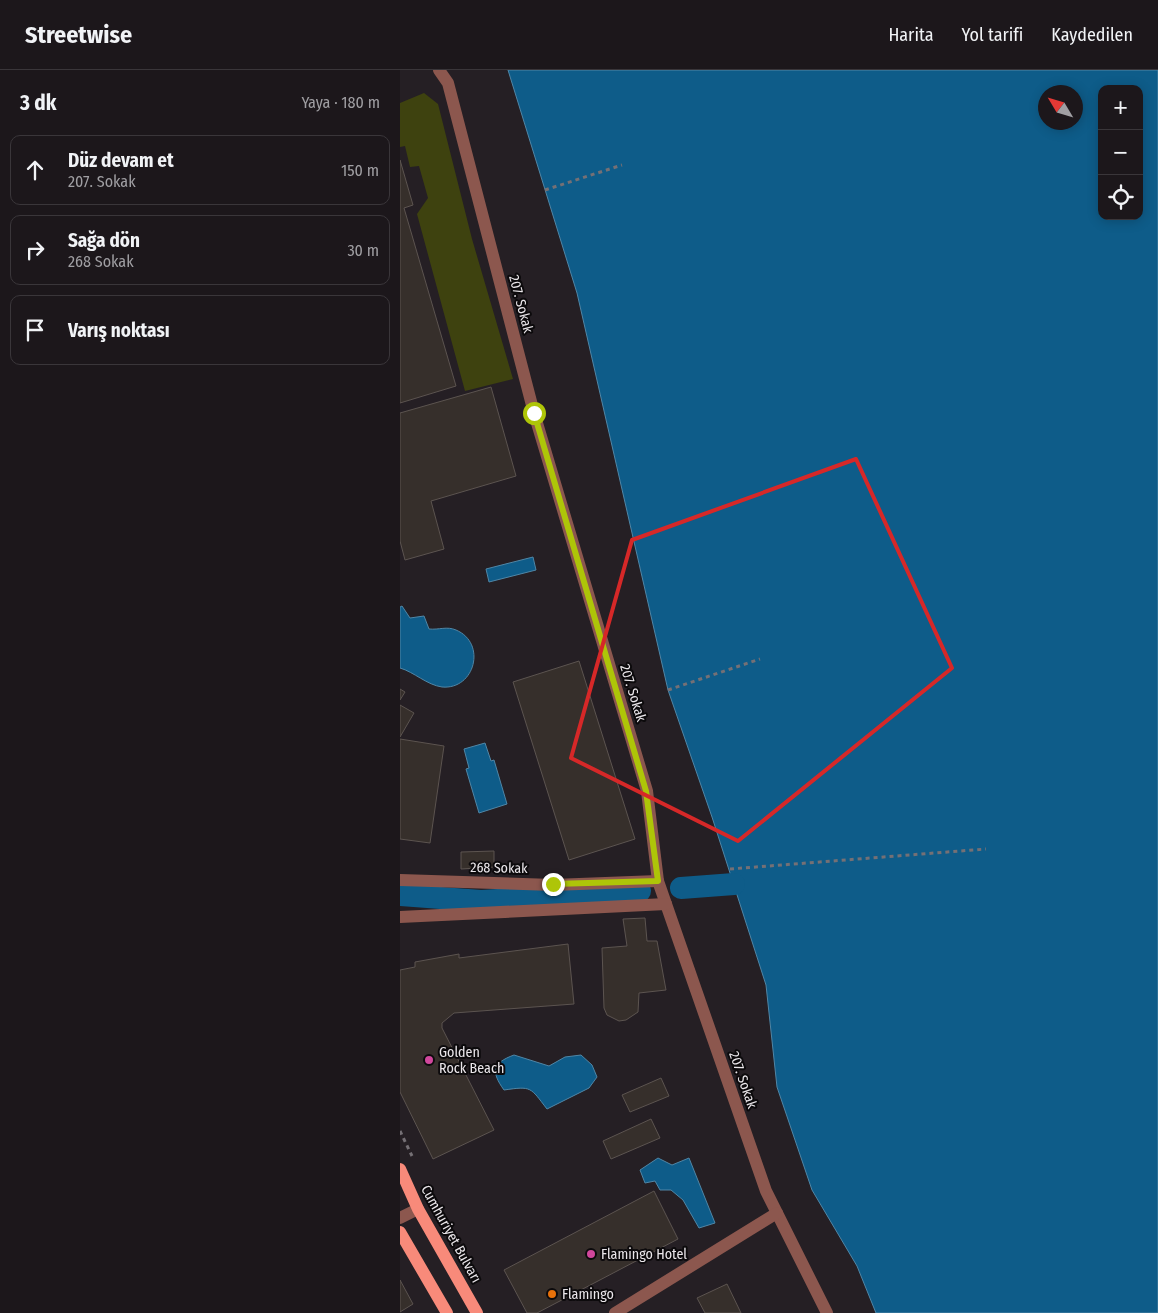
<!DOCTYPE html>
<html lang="tr">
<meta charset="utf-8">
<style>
body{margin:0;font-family:"Fira Sans Condensed",sans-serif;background:#292428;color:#f1f3f6}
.controls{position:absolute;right:15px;top:15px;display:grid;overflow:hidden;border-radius:10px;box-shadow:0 2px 12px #0003}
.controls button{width:45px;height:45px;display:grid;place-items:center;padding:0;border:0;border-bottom:1px solid #3a363a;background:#1c171b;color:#f1f3f6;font:25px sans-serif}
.compass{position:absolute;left:638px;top:15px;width:45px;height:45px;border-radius:50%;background:#1c171b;box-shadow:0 2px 12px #0003;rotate:308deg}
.stop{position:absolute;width:15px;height:15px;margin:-11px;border:4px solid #aec508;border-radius:50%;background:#fff}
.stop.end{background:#aec508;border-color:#fff;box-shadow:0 1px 5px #0008}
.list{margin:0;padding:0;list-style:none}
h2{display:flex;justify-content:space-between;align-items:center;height:65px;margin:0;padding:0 20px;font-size:21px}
h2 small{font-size:16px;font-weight:400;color:#a09fa3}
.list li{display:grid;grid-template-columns:32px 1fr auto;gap:15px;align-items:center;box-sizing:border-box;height:70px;margin:0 10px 10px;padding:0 10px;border:1px solid #3a363a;border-radius:10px}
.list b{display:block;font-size:19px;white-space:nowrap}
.list p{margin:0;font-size:16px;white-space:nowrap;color:#a09fa3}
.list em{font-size:16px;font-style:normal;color:#a09fa3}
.icon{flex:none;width:28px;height:28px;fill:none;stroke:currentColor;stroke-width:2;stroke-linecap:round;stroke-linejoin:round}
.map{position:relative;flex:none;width:758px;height:1243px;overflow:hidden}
header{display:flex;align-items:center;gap:30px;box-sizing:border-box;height:70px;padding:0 25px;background:#1c171b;border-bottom:1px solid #3a363a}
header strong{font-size:24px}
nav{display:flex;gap:28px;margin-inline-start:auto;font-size:18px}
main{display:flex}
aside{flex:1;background:#1c171b}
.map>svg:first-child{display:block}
</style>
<header>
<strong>Streetwise</strong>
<nav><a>Harita</a><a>Yol tarifi</a><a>Kaydedilen</a></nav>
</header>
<main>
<aside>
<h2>3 dk<small>Yaya · 180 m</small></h2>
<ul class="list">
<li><svg class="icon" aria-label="ahead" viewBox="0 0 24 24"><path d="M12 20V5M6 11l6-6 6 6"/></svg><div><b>Düz devam et</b><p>207. Sokak</p></div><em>150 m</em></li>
<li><svg class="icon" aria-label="right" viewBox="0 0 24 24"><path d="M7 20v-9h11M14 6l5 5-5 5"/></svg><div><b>Sağa dön</b><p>268 Sokak</p></div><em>30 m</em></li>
<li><svg class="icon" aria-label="arrive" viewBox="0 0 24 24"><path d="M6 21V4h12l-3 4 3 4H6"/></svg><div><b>Varış noktası</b></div></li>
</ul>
</aside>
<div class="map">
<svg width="758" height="1243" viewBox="0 0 758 1243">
<rect width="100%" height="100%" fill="#251f24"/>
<path fill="#3e420f" d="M24,23L38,34L72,169L113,309L65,321L17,144L28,128L19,96L10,97L5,76L0,77V33Z"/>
<g fill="#0e5c89" stroke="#5086a6" fill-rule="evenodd">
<path d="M108,0H758V1243H476L457,1196L412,1120L377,1017L366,915L312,747L268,620L177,223ZM702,19H739V146H702ZM646,22H676V52H646Z"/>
<path d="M133,487L136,500L89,512L86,499Z"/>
<path d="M2,536L10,548L24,546L29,559C39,560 47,556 56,560C87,573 75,620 42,617C27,615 14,602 0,598V537Z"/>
<path d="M85,673L91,691L94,690L107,734L79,743L66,699L69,698L64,679Z"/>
<path d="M114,985L149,996L165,987L181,985L192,995L197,1007L189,1018L147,1039C130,1017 132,1016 104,1020C91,1002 92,993 114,985Z"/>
<path d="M258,1088L272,1095L289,1088L315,1153L299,1158L283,1130L271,1120H260L255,1111L245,1113L240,1100Z"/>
</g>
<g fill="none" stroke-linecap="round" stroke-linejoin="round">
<g stroke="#0e5c89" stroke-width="22">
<path d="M281,818L334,814"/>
<path d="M0,825L81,831L240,821"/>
</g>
</g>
<g fill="#362f2b" stroke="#5c5450">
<path d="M0,90L13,135L4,138L56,316L0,333Z"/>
<path d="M91,317L116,406L31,431L44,479L5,490L0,471V343Z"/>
<path d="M179,591L235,769L169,790L113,612Z"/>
<path d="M0,619L5,622L0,630Z"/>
<path d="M0,635L14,643L0,667Z"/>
<path d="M0,669L44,676L30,773L0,769Z"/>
<path d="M94,781V797L61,799V782Z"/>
<path d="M245,848L247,871H257L266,920L239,923L238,942L226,950L219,951L207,945L204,938L202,878L227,876L223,849Z"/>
<path d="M168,874L174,934L54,943L42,953V958L94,1060L33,1089L0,1022V900L15,897V892L59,884V888Z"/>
<path d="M261,1008L269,1026L230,1042L222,1025Z"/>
<path d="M251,1049L260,1068L211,1089L203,1071Z"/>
<path d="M254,1121L278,1169L137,1243H127L104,1200Z"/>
<path d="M0,1210L13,1234L0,1242Z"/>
<path d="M327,1214L341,1243H305L297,1228Z"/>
</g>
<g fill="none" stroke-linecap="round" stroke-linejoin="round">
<g stroke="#757075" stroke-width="3" stroke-dasharray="4 4" stroke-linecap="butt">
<path d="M145,120L222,95"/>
<path d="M268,620L360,589"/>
<path d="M330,799L586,779"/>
<path d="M0,1061L12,1086"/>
</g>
<g stroke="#8c574e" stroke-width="12">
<path d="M39,0L48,13L134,343L247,721L258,811L366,1121L427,1243"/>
<path d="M0,810L153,815L258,811"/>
<path d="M0,847L266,834"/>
<path d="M0,1148L18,1139"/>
<path d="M215,1243L377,1143"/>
</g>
<g stroke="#f88a7a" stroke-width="12">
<path d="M0,1099L18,1139L77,1243"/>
<path d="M0,1162L47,1243"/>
</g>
</g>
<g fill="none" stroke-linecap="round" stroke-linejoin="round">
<path stroke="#aec508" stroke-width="6" d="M134,343L246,721L258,811L153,814"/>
</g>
<path fill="none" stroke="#d62828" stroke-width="4" stroke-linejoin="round" d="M456,389L552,598L338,771L171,688L232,470Z"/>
<g fill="#d1479c" stroke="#0c0a0c" stroke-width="2">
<circle cx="29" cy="990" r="5"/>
<circle cx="191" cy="1184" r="5"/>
</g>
<circle fill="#e8710a" stroke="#0c0a0c" stroke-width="2" cx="152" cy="1224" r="5"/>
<g text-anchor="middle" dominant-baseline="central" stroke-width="4" stroke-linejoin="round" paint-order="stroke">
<g font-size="14" fill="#ebe7eb" stroke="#0c0a0c">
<text transform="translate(121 234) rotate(75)">207. Sokak</text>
<text transform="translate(233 623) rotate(73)">207. Sokak</text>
<text transform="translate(99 798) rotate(1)">268 Sokak</text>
<text transform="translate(343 1010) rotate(71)">207. Sokak</text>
<text transform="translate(51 1164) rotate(61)">Cumhuriyet Bulvarı</text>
</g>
<g font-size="14" fill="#ebe7eb" stroke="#0c0a0c" text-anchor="start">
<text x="39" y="982">Golden<tspan x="39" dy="16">Rock Beach</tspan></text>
<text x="201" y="1184">Flamingo Hotel</text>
<text x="162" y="1224">Flamingo</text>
</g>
</g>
</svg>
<div class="controls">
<button>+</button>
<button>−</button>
<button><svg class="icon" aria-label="locate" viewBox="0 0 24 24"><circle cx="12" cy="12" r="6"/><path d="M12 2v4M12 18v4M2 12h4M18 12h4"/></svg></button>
</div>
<svg class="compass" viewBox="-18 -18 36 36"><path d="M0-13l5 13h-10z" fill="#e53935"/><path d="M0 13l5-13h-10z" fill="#a09fa3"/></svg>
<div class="stop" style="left:134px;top:343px"></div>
<div class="stop end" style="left:153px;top:814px"></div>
</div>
</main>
